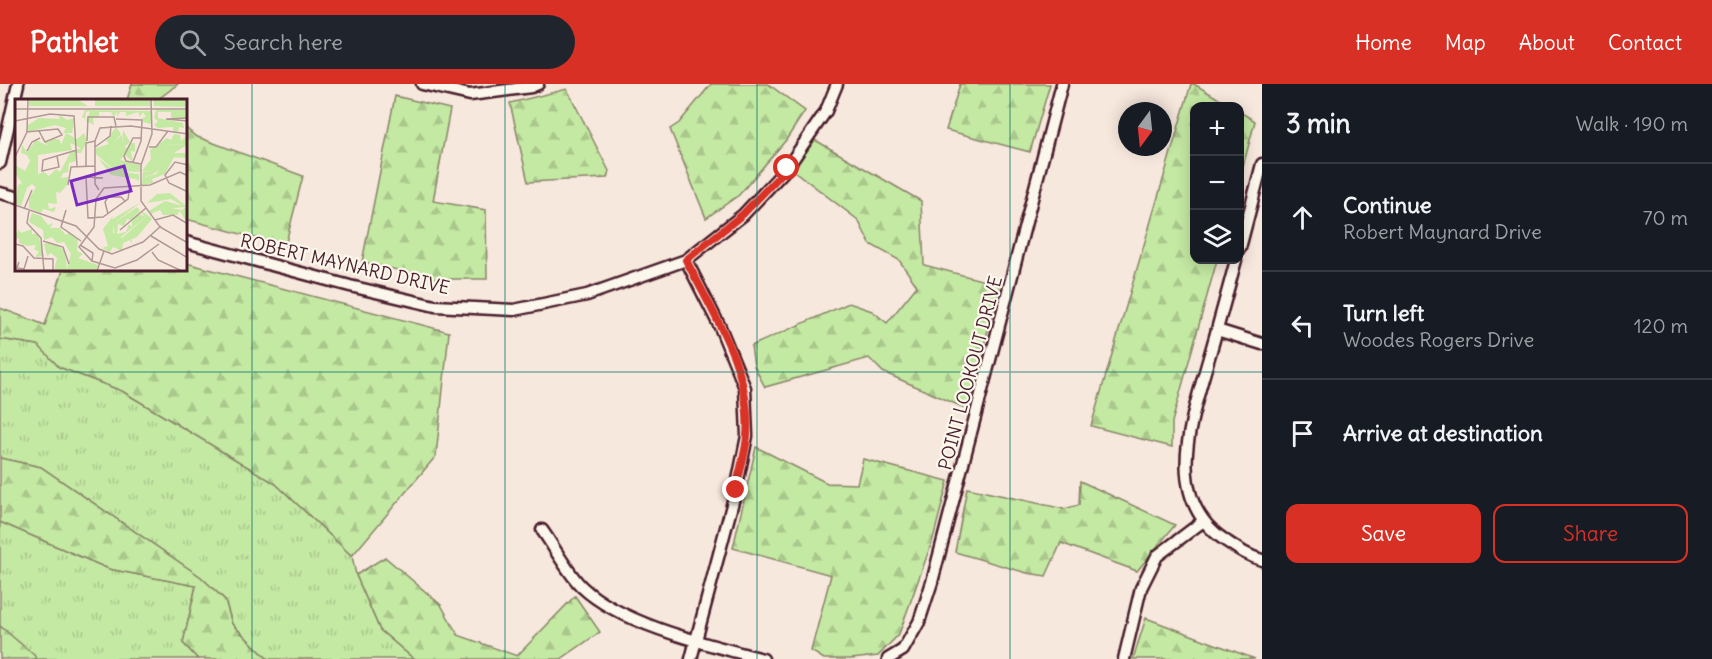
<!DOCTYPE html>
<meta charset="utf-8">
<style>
body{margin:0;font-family:Delius,sans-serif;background:#20242c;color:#f1f3f6}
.controls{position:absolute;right:18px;top:18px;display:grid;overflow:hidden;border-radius:12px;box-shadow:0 3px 15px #0003}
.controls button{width:54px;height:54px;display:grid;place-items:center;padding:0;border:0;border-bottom:2px solid #363941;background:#171b24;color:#f1f3f6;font:30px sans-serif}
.compass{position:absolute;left:1118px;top:18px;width:54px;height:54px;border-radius:50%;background:#171b24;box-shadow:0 3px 15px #0003;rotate:195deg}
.stop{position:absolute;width:18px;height:18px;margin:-14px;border:4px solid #d93025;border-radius:50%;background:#fff}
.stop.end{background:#d93025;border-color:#fff;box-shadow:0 2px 6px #0008}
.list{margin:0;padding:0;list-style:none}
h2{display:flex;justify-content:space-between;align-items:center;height:78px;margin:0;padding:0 24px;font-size:26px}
h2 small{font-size:20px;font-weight:400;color:#9ea1a6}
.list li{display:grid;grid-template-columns:39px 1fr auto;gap:18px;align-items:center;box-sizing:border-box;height:108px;padding:0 24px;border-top:2px solid #363941}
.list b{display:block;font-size:22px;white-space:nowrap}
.list p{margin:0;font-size:20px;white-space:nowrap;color:#9ea1a6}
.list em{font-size:20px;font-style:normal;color:#9ea1a6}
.actions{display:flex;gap:12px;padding:18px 24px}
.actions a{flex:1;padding:14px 0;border:2px solid #d93025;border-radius:12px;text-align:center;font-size:21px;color:#d93025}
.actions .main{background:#d93025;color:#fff}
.icon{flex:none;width:33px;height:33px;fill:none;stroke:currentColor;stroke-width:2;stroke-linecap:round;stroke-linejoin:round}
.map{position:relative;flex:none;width:1262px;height:575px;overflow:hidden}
header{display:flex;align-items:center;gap:36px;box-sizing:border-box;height:84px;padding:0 30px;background:#d93025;color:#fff}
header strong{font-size:28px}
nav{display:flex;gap:33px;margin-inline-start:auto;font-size:21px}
.search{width:420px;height:54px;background:#20242c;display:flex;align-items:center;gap:15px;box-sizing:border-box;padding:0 21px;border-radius:33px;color:#9ea1a6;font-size:22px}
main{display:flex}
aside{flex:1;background:#171b24}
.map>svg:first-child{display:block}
</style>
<header>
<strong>Pathlet</strong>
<div class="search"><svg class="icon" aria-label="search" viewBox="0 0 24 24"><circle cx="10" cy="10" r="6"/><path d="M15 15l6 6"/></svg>Search here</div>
<nav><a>Home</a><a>Map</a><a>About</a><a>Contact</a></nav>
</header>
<main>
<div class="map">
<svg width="1262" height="575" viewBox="0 0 1262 575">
<defs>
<pattern id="grass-tufts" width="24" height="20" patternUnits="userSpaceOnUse" patternTransform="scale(1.5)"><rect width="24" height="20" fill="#c4e9a3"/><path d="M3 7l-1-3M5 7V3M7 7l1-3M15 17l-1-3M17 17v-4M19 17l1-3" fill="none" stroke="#aac78c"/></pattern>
<pattern id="forest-firs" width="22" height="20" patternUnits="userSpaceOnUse" patternTransform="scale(1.5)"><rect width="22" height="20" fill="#c4e9a3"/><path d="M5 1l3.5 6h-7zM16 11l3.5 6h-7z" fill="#aac78c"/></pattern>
</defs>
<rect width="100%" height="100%" fill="#f7e8dd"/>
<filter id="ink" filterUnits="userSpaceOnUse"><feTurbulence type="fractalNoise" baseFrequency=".0167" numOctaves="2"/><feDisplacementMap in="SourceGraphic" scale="12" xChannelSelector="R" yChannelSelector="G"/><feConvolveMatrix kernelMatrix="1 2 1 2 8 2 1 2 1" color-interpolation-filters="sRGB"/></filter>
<g filter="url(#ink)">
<g fill="url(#grass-tufts)" stroke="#878467" stroke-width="1.5">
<path d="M0,255L39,261L59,283L122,307L276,400L352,472L356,491L380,546L414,575H268L232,540L225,516L201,493L41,383L0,374Z"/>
<path d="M0,438L109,485L196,502L183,559L198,575H36L0,542Z"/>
</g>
<g fill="url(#forest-firs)" stroke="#878467" stroke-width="1.5">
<path d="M132,0H178L157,16H127Z"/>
<path d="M711,0H768L805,27L786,56L739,111L706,134L670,45L679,39Z"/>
<path d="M960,0H1050L1030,68L946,46Z"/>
<path d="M1191,0H1194L1231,22H1194V176H1217L1172,338V363L1091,342Z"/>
<path d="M567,5L609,87L607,94L528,98L510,19Z"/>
<path d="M395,12L450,25L433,117L486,126L487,195H437L362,178Z"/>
<path d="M1240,28L1255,37L1240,94Z"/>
<path d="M186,44L195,52L303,92L285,162L186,135Z"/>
<path d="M815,56L921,117L924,181L1000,201L967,325L883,288L869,274L765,303L754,282L751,262L849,219L872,227L887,239L917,202L899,176L870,160L858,136L793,86Z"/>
<path d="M186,179L449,248L436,372L352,472L276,400L122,307L59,283L38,261L0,255V224L45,241L63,186H186Z"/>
<path d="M756,363L827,399L857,400L863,375L948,397L933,455L899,550L878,572L851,575H824L811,567L831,491L733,464Z"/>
<path d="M0,374L41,383L201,493L225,516L232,540L268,575H198L183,559L196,502L109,485L0,438Z"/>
<path d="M1080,397L1175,441L1137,487L1061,459L1046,492L1027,489L955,468L967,404L1064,425L1079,421Z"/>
<path d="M385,473L441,521L458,551L517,572L575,512L600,548L561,575H414L380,546L356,491Z"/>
<path d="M1146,534L1255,575H1133Z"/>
<path d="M0,542L34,571L36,575H0Z"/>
</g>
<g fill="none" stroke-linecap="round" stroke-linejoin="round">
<defs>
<g id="minor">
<path d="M422,0L470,11L531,3L538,0"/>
<path d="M0,79L18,0"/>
<path d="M0,109L16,113"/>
<path d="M186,158L350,202L435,222L514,226L587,211L686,176L743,131L787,84L826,27L837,0"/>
<path d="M1240,164L1262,80"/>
<path d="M686,176L720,243L745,304L747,352L736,406L691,575"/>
<path d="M1236,176C1227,209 1218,243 1208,277C1191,337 1162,415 1226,457C1238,465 1248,472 1262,476"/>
<path d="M1217,246L1262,260"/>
<path d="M542,446C553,461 569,491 582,503C622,541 710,561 763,575"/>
<path d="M888,575L903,566L919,538L932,498L1062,0"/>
<path d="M1124,575L1141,504L1157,472L1202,438"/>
</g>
</defs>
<use href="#minor" stroke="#4a1f2b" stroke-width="15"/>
<use href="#minor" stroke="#fbf7ec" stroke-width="10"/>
</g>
</g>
<g fill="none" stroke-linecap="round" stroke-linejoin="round" filter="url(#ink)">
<path stroke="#d93025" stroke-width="8" d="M736,406C739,388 746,369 747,352C752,289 714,230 686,176L743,130L787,84"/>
</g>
<path fill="none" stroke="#0f766e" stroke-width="1.5" stroke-opacity="0.55" d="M252,0V575M505,0V575M757,0V575M1010,0V575M0,288H1262"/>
<g text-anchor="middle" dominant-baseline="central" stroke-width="4.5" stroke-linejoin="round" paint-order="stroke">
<g font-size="18" fill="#4a1f2b" stroke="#fbf7ec">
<text transform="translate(345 180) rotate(13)">ROBERT MAYNARD DRIVE</text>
<text transform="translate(970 289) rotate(-75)">POINT LOOKOUT DRIVE</text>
</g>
</g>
<g transform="translate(15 15)">
<rect width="172" height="172" fill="#f7e8dd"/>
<path d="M107,36V48L95,59L125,73L106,72L124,76L120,80L96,76L83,59L102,73L90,61L103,42L91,57L87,53ZM154,45L172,46L159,54H172V59L155,58L149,68L130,80L152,54L153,48L135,73L127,72ZM155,94L172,108L143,110L136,115L134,112L150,102L168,107L156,100L132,104L142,95ZM126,103L98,125V134L107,139L133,116L137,120L122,138L103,146L97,144L93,132L96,121Z" fill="#c4e9a3"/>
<path d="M14,0H62L73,7H14ZM80,0H135L136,7H80ZM138,0H172V8L139,7ZM70,11L136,12V25L128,23L127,19L131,18L128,13L125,18L123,13L111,17V13H105L102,18V12L99,18L96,13H84V17L78,18L79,26L71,22L75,12L71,13L70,20L67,18ZM141,11H172V19H156V13H143V19L168,24L169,29L164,28L163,34L158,33V28L143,29L139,26L143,22L139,19ZM45,16L52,21L60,19L57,34H48L51,29L40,26L13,33V26L24,19L44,20ZM101,28L106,35L87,57L103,42L91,61L102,73L124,75V82L120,80L123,76L102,73L81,55V49L94,45L91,42ZM108,31L115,43L109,48L112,49L116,44H125H120V53L116,52L118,63L110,56L105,61L125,66V73L95,59L107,48ZM51,34L62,40L69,34L72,42L66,54H61V62L54,64L53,73L48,74L46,79L53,78V85L45,94L41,93L42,105L33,104L34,110L41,108L39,113L28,110L26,114L14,109V100L21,88L17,85L12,89L6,107L0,104L3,86L7,84L0,74V66L10,72L15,62L12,56L6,54L7,46L12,53L21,41L33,47L26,39L34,43L37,39L45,41L46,46ZM55,44L66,49L55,54L45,73L41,70L34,77L29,73L23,75V56L57,51ZM159,35L165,36L166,42L172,36V46L154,45L136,64L127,72L136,60L135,51L152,39L156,41ZM153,48L158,52L151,55L140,71L129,79L141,75L155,58L160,56L150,75L137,80L138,84L127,86L128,73H135ZM122,108L125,112L116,121L112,120L109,127L103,125L102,135L111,133L114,125L117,128V122L123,115L129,117L126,112L133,116L101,142L98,125ZM151,108L167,111L172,108V124L165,112L162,116H148L145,111L136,115L143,110ZM17,114L26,117L33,126L38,124L35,129H45L51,136L54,133L63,140L62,152L68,155L63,159L83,166L81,172H39L42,159L36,154L32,157L29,145L35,143L50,151L52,170L56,155L49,143L42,144L37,138L29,141L28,131L14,123ZM98,117L93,132L97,143L117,141L116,145L115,141L108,144L107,152L98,148L95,153L87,149L93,147L88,130ZM3,130L6,134L17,130V135H23L29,157L20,158L24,153L19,150L21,146L13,147L4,144V139L0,141V131L3,134Z" fill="#c4e9a3" fill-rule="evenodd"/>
<path fill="none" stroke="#b29896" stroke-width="1.5" d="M136,0L137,35L126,66V102L145,128L173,144M0,10H173M173,19L151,20L173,22M101,20L127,21L126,42L118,63M0,22L35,15L59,17L62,67M11,33L43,30L47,36L30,43L24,32M72,42L73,18H99L101,27M80,48L95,37L96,27M134,48H141L153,32M12,52L17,43L25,39M42,57L44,68L27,72L28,61L62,51M0,58L12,33L13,0M126,65L111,62L109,57L118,39H127M173,66L160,63L150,76L154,84L173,93M71,67V44L80,42M88,79L71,78L73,119L88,118L113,100L115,87M53,86L56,68L80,67M84,91L80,85V42L85,29L116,27L173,35M0,106L61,127L84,150L97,155L128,143L146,127M9,110L17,91M51,111L46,128L66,142M14,112L12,124L26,139L29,172M93,115L90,103L93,98H106L110,102M140,121L158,116L173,125M105,131L131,109M136,137L173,159M28,142L48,148L54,165M0,145L8,147L19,159L38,160V172M144,145L122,161L100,169L77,162L64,148L79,128L81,100L89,89L135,86L165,73L173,77M65,146L78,154L77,162M137,153L143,161L167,172M4,163L2,169L9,170L13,157M82,172L89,152"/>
<path fill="#7b2cbf" fill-opacity="0.15" stroke="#7b2cbf" stroke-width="3" d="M109,67L116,92L62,106L56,82Z"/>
<rect width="172" height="172" fill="none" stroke="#4a1f2b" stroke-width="3"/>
</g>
</svg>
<div class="controls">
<button>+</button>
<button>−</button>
<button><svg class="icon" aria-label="layers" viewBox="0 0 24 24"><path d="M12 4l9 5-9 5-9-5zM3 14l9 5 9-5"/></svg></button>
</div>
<svg class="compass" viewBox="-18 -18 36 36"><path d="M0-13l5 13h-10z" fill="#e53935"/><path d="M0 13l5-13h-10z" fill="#9ea1a6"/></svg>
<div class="stop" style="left:787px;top:84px"></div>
<div class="stop end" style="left:736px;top:406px"></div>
</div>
<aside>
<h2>3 min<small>Walk · 190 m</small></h2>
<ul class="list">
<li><svg class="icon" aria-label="ahead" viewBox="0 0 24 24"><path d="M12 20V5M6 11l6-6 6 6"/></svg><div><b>Continue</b><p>Robert Maynard Drive</p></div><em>70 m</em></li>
<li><svg class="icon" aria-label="left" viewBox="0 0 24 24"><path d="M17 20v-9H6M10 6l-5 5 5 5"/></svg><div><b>Turn left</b><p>Woodes Rogers Drive</p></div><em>120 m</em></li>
<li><svg class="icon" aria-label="arrive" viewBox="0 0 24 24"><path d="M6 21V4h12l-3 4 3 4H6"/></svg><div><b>Arrive at destination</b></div></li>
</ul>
<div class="actions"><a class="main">Save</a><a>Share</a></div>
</aside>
</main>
